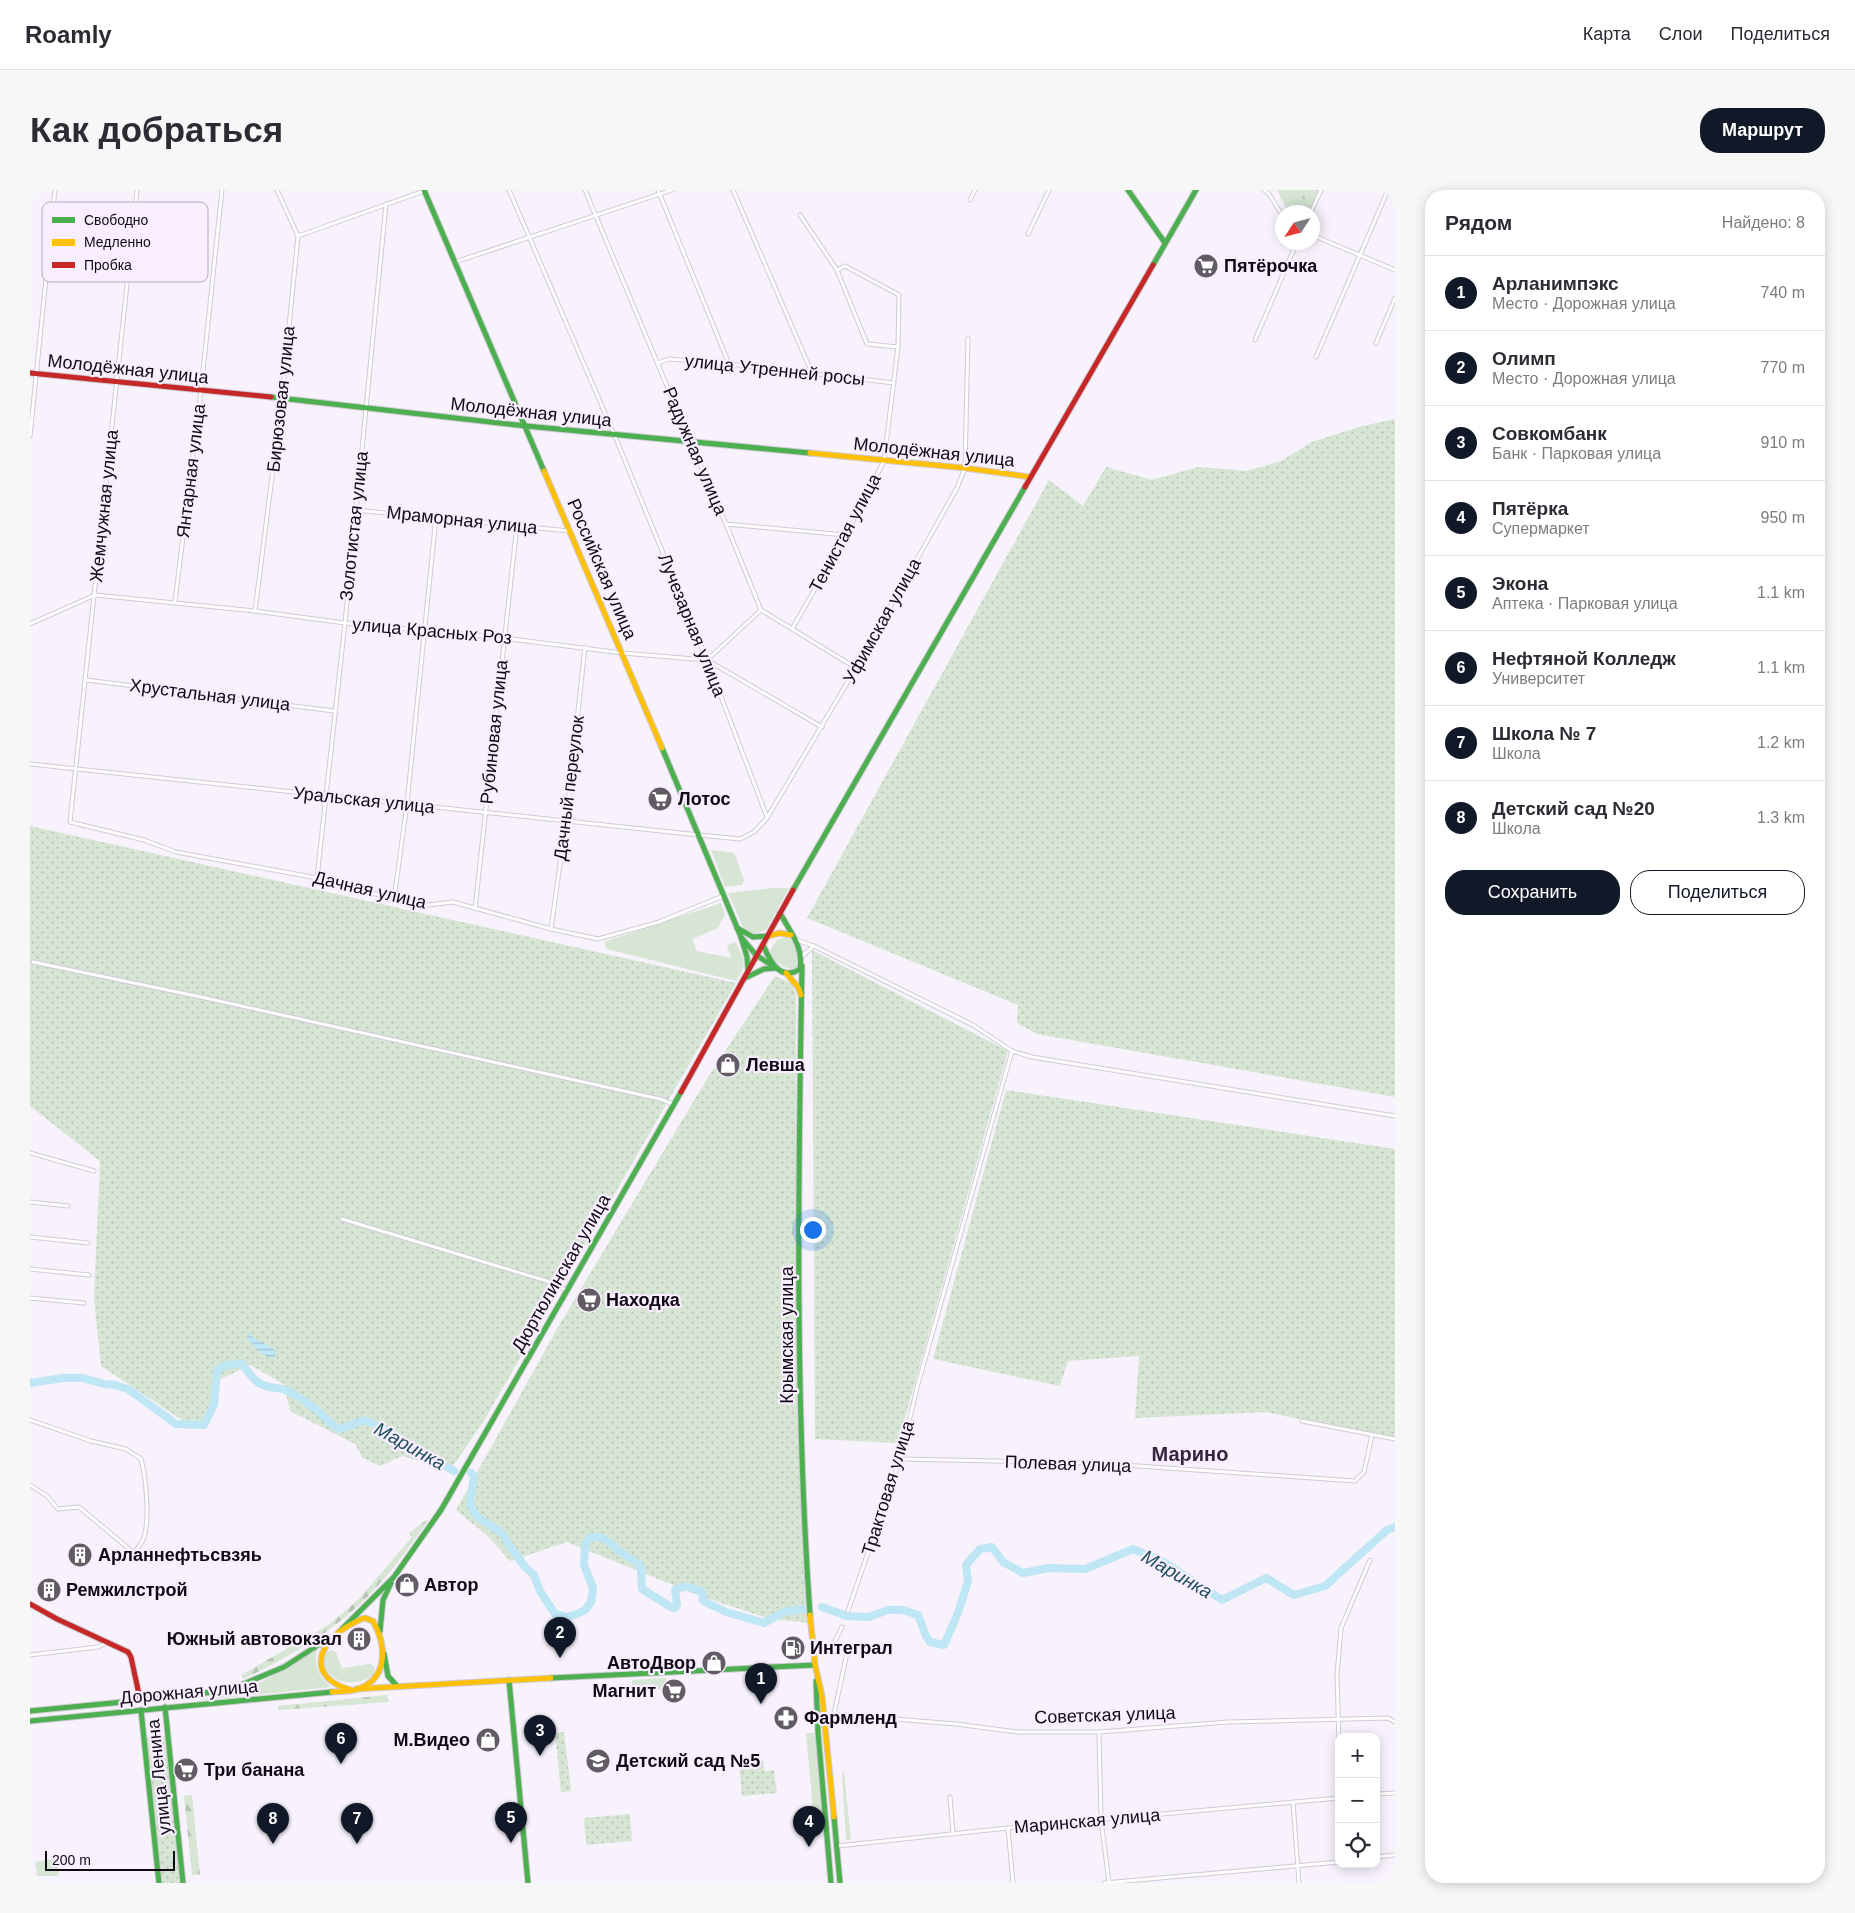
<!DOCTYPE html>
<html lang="ru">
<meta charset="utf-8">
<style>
body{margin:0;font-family:Arial,sans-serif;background:#f7f7f7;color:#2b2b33}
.controls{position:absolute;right:15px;bottom:15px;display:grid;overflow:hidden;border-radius:10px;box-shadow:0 2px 12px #0003}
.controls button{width:45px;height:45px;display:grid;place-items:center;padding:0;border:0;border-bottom:1px solid #e1e1e2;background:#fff;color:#2b2b33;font:25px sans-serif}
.compass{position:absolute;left:1245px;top:15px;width:45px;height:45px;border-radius:50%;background:#fff;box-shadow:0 2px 12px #0003;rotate:234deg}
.scale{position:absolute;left:15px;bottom:12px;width:130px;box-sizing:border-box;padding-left:5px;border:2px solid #100a13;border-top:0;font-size:14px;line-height:18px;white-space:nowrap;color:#100a13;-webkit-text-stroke:4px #f8eeff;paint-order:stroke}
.you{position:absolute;left:782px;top:1039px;width:18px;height:18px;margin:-12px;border:4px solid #fff;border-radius:50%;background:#1a73e8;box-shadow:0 0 0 8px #1a73e833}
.badge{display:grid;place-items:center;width:32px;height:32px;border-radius:50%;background:#111827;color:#fff;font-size:16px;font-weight:700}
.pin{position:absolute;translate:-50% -41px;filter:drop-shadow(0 1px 2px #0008)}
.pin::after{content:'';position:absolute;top:26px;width:18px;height:15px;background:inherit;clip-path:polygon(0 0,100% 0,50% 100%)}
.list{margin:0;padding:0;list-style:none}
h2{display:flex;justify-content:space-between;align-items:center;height:65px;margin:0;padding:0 20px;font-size:21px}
h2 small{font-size:16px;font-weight:400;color:#7c7c81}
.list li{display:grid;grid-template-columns:32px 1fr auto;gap:15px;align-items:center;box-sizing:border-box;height:75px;padding:0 20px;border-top:1px solid #e1e1e2}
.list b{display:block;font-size:19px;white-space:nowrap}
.list p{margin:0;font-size:16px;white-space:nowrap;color:#7c7c81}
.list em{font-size:16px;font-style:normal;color:#7c7c81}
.actions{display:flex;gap:10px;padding:15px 20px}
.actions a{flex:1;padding:11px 0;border:1px solid #111827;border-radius:20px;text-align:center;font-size:18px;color:#111827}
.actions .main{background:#111827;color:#fff}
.icon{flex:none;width:28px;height:28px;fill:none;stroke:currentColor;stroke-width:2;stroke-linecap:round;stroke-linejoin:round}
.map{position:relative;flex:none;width:1365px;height:1693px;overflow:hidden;border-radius:20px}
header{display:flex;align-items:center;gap:30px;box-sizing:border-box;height:70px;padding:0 25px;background:#fff;border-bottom:1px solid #e1e1e2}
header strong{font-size:24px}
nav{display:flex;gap:28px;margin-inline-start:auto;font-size:18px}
.intro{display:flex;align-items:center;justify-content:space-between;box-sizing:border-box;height:120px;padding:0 30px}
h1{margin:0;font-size:35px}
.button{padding:12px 22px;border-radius:20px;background:#111827;color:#fff;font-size:18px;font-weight:700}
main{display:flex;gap:30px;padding:0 30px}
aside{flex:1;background:#fff;border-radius:20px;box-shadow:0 2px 12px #0003}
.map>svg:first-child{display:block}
</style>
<header>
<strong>Roamly</strong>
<nav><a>Карта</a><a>Слои</a><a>Поделиться</a></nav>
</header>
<div class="intro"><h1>Как добраться</h1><a class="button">Маршрут</a></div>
<main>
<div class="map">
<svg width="1365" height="1693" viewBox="0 0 1365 1693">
<defs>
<pattern id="forest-firs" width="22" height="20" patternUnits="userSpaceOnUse" patternTransform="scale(1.25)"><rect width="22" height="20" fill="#d6e5d4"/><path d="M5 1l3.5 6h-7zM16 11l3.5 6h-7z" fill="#b7c3b5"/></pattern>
<pattern id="park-dots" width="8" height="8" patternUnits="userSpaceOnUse" patternTransform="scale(1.25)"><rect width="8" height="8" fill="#d6e5d4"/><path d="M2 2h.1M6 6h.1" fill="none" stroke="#b7c3b5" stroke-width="1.8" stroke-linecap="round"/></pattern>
<pattern id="water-rules" width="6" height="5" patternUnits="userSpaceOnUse" patternTransform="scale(1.25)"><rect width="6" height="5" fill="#bee6f5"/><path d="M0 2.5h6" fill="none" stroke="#a2c4d1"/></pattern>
</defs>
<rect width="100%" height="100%" fill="#f7f2fb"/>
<g fill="#d6e5d4">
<path d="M1247,0H1289L1279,22H1258Z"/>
<path d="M681,660L704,663L714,690L712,695L695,697Z"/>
<path d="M742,698H759L736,740L724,744L713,737L698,703Z"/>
<path d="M691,713L695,724L688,738L662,749L667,761L701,768L697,755L706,752C714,770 718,774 706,791L577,759L574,752Z"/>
<path d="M754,747C769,750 769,763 770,776L766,779C753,779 744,773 740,760L747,750Z"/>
<path d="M288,1459C282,1473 289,1489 302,1497L164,1511L214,1501L262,1475Z"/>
<path d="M301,1460L306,1462L312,1478L340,1474L344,1476L345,1480L342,1486C309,1507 278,1471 301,1460Z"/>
<path d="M636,1488L637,1499L602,1502V1490Z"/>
<path d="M776,1543H785L793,1629L784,1630Z"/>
<path d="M814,1582L821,1650H816L812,1585Z"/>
<path d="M24,1669L27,1671L29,1684L27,1686H7L5,1672Z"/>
</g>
<g fill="url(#forest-firs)">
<path d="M1276,0H1289L1278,22H1266Z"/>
<path d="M396,1330L398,1331C377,1360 356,1390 329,1415C296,1446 254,1470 213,1489L211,1485L298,1435L328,1410L382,1347L379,1343Z"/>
<path d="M357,1505L359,1512L248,1520V1516Z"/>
<path d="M162,1605L170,1685H162L154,1606Z"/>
</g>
<g fill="url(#park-dots)">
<path d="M1365,229V907L1007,844L987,833L988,815L777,728L1019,290L1053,316L1076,277L1122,290L1168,277L1217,281L1251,271L1282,252L1333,236Z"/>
<path d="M0,636L706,793L455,1229L426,1272L419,1279L372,1266L350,1276L333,1268L325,1254L260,1221L254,1194L220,1175L189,1190C187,1218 188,1222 164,1238L71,1176L64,1109L70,971L0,916Z"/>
<path d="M782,760L978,861L868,1253L785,1249Z"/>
<path d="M745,786L762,794L766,805L767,1224L780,1433L740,1429L670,1406L537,1352L480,1371L459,1347L426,1320L531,1132L680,884Z"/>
<path d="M976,900L1365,959V1250L1237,1222L1105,1228L1109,1166L1038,1171L1030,1196L903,1169Z"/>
<path d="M534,1542L541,1601L531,1602L525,1543Z"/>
<path d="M136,1546L150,1693H132L117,1548Z"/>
<path d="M733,1570L734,1581L744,1580L747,1603L712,1606L709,1572Z"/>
<path d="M600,1624L602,1651L556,1655L554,1628Z"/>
</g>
<path fill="url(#water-rules)" d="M218,1143C226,1151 236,1153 246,1161L245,1168C230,1166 223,1157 216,1146Z"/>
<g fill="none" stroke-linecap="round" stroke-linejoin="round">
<g stroke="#bee6f5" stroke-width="8">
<path d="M0,1193L33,1188H53L74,1194L85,1195L98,1199L146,1234L174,1235L184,1215L187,1180L194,1176L211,1173C218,1180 221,1188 229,1193C237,1198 243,1197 252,1199C262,1202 275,1211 283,1217C293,1224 298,1234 310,1239L335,1230L362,1243L374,1253L424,1281"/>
<path d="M441,1283L444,1286L440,1313L445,1324L449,1328L471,1342L481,1358L496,1378L504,1385L510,1401L525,1424L537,1427L547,1424L555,1420L561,1412L563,1398L554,1375L555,1354L561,1347H571L582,1354L586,1359L609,1374L611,1379L612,1399L641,1417L645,1418L647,1414L645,1400C655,1394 662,1397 672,1402L673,1411L696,1422L734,1433L754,1422L772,1419"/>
<path d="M792,1417L817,1426L839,1427L858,1420H873L888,1425L896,1446L900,1452L914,1455L928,1423L938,1391L936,1375L950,1359L962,1357L973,1372L993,1383L1019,1378L1055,1379L1103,1359L1134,1372L1192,1410L1236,1388L1264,1405L1295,1396L1357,1340L1365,1337"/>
</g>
<defs>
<g id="street">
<path d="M107,0L40,632L114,650L146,662L287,688L364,709L398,715L423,712L521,739L568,749L629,732L693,706"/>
<path d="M479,0L584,244L677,470L737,627"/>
<path d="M555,0L660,251L696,334L731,420L826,478"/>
<path d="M628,0L699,174"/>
<path d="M703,0L782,183"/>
<path d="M1234,0L1239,4L1252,25"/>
<path d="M940,10L945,0"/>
<path d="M1281,22L1291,0"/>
<path d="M770,25L807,80L837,154L868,157"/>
<path d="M998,44L1019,0"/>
<path d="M1282,45L1365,80"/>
<path d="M268,46L394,1"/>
<path d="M425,72L642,0"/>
<path d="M1225,150L1267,52"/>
<path d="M1346,153L1365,108"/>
<path d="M1286,167L1358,0"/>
<path d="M628,173L639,169L699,174L864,193"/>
<path d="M0,246L25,0"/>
<path d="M325,320L540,341"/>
<path d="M696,334L815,345"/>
<path d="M145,412L171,200L192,0"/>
<path d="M225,421L252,208L268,46L247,0"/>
<path d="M0,434L65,405L225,421L315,433L473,448L592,463L677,470L792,537"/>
<path d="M762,439L816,345L854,271L868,157L869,105L815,76L807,80"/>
<path d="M677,470L731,420"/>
<path d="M56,490L304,521"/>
<path d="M0,574L669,645L710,649L724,642L737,628L826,478L927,298L935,278L938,148"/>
<path d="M287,688L315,433L356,14"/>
<path d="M364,709L377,614L406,327"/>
<path d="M445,719L487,335"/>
<path d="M521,739L536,632L555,457"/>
<path d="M766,750L784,756L943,835L982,861L1002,867L1365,926"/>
<path d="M772,766L784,756"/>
<path d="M3,772L171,807L630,909L643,914"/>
<path d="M0,963L64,981"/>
<path d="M0,1012L38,1016"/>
<path d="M312,1029L520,1092L536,1100"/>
<path d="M0,1047L58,1053"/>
<path d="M0,1079L59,1085"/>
<path d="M0,1108L54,1113"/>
<path d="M0,1230L61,1251L96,1259L111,1269C116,1287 120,1329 114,1347C113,1353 107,1358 104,1363L49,1317L28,1319L17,1306L0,1295"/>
<path d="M1272,1231L1365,1249"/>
<path d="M870,1269L1065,1273L1325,1291L1334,1282L1342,1245"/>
<path d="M818,1421L870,1269L888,1194L982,861"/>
<path d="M0,1465L68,1457L78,1452"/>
<path d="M804,1524L818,1458L803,1455L812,1437"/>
<path d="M795,1526L804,1524L926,1534L987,1542H1069L1198,1532L1358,1528L1365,1532"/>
<path d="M1069,1542L1071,1630L1079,1692"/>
<path d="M1309,1554L1307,1485L1311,1438L1340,1370"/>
<path d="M1346,1604L1365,1603"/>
<path d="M920,1607L923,1643"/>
<path d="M1263,1612L1269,1693"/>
<path d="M978,1638L983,1693"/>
<path d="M807,1656L978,1638L1309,1608"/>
<path d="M1346,1667L1365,1665"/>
<path d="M1074,1693L1309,1672"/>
</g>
<g id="fast">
<path d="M394,0L514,281"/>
<path d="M1098,0L1135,53"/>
<path d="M1123,75L1166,0"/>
<path d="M241,207L496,236L780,263"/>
<path d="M632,558L711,747L726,765L746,778"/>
<path d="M763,700L995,297"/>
<path d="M707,738L723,747L738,746"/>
<path d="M711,747L717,767L718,779"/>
<path d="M733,755C740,771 750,792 770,779C774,757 760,742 750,723"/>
<path d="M772,776C768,992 765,1210 780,1425"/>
<path d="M715,788L734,779L746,778"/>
<path d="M350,1441L353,1410L361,1393"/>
<path d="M309,1442L364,1387L411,1320L651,902"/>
<path d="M354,1464L358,1486L367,1496"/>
<path d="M521,1488L785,1475"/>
<path d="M479,1490L498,1693"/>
<path d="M786,1491L788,1542L801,1693"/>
<path d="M135,1517L153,1693"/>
<path d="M111,1520L129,1693"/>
<path d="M0,1521L165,1505L206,1497L254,1477L299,1448"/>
<path d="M0,1531L302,1502"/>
<path d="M804,1627L810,1693"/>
</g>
<g id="slow">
<path d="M780,263L935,278L1000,287"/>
<path d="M514,281L632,558"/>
<path d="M738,746L750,743L761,745"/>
<path d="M756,783L768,797L771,805"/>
<path d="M780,1425L785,1475L792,1506L804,1627"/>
<path d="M326,1499L521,1488"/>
<path d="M302,1502C309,1501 319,1502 325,1500C359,1490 357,1456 343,1431C342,1431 336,1428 336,1428C330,1428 323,1434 318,1436C285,1456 278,1488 321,1500"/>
</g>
<g id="jam">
<path d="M0,183L241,207"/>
<path d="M995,297L1123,75"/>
<path d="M651,902L763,700"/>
<path d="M0,1414L27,1429L98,1462L101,1467L110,1509"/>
</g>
</defs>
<use href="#street" stroke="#d0cbd4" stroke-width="5"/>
<use href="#fast" stroke="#d0cbd4" stroke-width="7"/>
<use href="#slow" stroke="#d0cbd4" stroke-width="7"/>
<use href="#jam" stroke="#d0cbd4" stroke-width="7"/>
<use href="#street" stroke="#fefdfe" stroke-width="3"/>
<use href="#fast" stroke="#4caf50" stroke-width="5"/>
<use href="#slow" stroke="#ffc107" stroke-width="5"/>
<use href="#jam" stroke="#c62828" stroke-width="5"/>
</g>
<defs>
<symbol id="supermarket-disc" viewBox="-11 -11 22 22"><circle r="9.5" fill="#615b64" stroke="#f8eeff"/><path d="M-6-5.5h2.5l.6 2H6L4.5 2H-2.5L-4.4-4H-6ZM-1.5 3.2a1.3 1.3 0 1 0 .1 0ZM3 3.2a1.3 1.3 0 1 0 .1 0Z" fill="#fff"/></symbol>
<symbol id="shop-disc" viewBox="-11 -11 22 22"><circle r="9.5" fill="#615b64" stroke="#f8eeff"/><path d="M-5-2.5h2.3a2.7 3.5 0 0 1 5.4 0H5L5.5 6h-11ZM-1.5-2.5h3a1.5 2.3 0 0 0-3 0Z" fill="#fff"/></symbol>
<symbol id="building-disc" viewBox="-11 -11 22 22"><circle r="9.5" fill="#615b64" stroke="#f8eeff"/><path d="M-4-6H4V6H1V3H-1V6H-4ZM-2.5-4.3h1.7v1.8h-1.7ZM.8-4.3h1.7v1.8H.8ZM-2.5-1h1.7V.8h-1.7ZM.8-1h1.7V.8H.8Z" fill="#fff"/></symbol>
<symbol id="fuel-disc" viewBox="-11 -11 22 22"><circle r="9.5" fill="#615b64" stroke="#f8eeff"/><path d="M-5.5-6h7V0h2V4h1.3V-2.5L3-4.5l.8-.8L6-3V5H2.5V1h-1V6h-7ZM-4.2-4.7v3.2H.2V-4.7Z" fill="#fff"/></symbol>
<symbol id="pharmacy-disc" viewBox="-11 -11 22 22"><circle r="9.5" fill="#615b64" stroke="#f8eeff"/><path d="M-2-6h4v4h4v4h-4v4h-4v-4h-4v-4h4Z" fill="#fff"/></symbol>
<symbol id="school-disc" viewBox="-11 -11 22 22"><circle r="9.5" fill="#615b64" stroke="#f8eeff"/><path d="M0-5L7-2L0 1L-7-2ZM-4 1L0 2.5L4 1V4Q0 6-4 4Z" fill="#fff"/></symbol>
</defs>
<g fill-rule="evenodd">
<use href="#supermarket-disc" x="1162" y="62" width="28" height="28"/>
<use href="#supermarket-disc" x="616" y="595" width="28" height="28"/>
<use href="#shop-disc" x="684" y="861" width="28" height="28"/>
<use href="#supermarket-disc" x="545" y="1096" width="28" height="28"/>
<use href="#building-disc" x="36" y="1351" width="28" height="28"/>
<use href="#shop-disc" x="363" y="1381" width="28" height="28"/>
<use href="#building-disc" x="5" y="1386" width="28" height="28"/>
<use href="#building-disc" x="315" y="1435" width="28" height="28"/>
<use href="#fuel-disc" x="749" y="1444" width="28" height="28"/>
<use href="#shop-disc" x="670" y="1459" width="28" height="28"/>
<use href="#supermarket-disc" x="630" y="1487" width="28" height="28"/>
<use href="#pharmacy-disc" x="742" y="1514" width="28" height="28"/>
<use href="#shop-disc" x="444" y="1536" width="28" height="28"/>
<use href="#school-disc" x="554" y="1557" width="28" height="28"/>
<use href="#supermarket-disc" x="142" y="1566" width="28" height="28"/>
</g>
<g text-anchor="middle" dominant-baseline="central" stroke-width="4.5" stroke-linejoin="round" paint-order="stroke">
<g font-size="18" font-weight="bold" fill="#100a13" stroke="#f8eeff" text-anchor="start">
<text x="1194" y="76">Пятёрочка</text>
<text x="648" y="609">Лотос</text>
<text x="716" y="875">Левша</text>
<text x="576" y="1110">Находка</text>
<text x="68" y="1365">Арланнефтьсвзяь</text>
<text x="394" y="1395">Автор</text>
<text x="36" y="1400">Ремжилстрой</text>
<text x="312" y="1449" text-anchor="end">Южный автовокзал</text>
<text x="780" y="1458">Интеграл</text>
<text x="666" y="1473" text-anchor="end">АвтоДвор</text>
<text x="626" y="1501" text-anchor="end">Магнит</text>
<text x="774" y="1528">Фармленд</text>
<text x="440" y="1550" text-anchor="end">М.Видео</text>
<text x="586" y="1571">Детский сад №5</text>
<text x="174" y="1580">Три банана</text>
</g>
<g font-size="18" fill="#100a13" stroke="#f8eeff">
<text transform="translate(98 179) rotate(6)">Молодёжная улица</text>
<text transform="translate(745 180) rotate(6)">улица Утренней росы</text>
<text transform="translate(251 209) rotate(-84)">Бирюзовая улица</text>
<text transform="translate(501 222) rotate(6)">Молодёжная улица</text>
<text transform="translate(665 261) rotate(67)">Радужная улица</text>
<text transform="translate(904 262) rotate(6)">Молодёжная улица</text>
<text transform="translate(161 281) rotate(-83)">Янтарная улица</text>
<text transform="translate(74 316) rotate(-84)">Жемчужная улица</text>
<text transform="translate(432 330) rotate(6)">Мраморная улица</text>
<text transform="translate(324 336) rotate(-84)">Золотистая улица</text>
<text transform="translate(815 343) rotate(-62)">Тенистая улица</text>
<text transform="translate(572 379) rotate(67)">Российская улица</text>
<text transform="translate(852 431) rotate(-61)">Уфимская улица</text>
<text transform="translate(662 435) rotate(68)">Лучезарная улица</text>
<text transform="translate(402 441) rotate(5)">улица Красных Роз</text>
<text transform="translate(180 505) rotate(7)">Хрустальная улица</text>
<text transform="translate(464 542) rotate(-84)">Рубиновая улица</text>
<text transform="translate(539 598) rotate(-83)">Дачный переулок</text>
<text transform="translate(334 610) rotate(6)">Уральская улица</text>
<text transform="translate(340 700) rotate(13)">Дачная улица</text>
<text transform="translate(531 1083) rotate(-60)">Дюртюлинская улица</text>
<text transform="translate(757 1145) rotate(-90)">Крымская улица</text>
<text transform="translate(1038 1274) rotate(2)">Полевая улица</text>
<text transform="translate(858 1298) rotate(-73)">Трактовая улица</text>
<text transform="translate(159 1502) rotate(-5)">Дорожная улица</text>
<text transform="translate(1075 1525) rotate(-2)">Советская улица</text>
<text transform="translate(129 1587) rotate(-96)">улица Ленина</text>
<text transform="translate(1057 1631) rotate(-5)">Маринская улица</text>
</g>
<g font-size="19" font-style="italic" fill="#1d4f5b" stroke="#f8eeff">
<text transform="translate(380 1256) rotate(29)">Маринка</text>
<text transform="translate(1147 1384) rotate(30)">Маринка</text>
</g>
<g font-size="20" font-weight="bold" fill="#33263b" stroke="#f8eeff">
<text x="1160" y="1264">Марино</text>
</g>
</g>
<rect x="12" y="12" width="166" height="80" rx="8" fill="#f8eeff" stroke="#b2aab8" stroke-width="1"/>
<rect x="22" y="27" width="23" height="6" fill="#4caf50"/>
<rect x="22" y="49" width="23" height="7" fill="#ffc107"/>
<rect x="22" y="72" width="23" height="6" fill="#c62828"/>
<g font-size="14" fill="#100a13">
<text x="54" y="35">Свободно</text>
<text x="54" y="57">Медленно</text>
<text x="54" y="80">Пробка</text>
</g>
</svg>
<div class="controls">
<button>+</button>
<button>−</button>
<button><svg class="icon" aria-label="locate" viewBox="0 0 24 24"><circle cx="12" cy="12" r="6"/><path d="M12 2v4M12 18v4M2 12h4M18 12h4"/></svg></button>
</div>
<svg class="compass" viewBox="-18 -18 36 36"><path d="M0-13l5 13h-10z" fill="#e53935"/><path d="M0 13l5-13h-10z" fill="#7c7c81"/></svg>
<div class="scale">200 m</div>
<div class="you"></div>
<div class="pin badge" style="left:731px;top:1514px">1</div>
<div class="pin badge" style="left:530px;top:1468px">2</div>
<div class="pin badge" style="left:510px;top:1566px">3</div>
<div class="pin badge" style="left:779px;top:1657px">4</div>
<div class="pin badge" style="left:481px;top:1653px">5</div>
<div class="pin badge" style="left:311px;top:1574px">6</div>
<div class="pin badge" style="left:327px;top:1654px">7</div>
<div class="pin badge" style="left:243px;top:1654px">8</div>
</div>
<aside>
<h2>Рядом<small>Найдено: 8</small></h2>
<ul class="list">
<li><span class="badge">1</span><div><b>Арланимпэкс</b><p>Место · Дорожная улица</p></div><em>740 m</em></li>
<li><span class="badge">2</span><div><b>Олимп</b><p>Место · Дорожная улица</p></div><em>770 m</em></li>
<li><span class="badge">3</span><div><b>Совкомбанк</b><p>Банк · Парковая улица</p></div><em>910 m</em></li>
<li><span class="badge">4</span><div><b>Пятёрка</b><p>Супермаркет</p></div><em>950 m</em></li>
<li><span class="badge">5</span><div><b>Экона</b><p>Аптека · Парковая улица</p></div><em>1.1 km</em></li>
<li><span class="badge">6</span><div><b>Нефтяной Колледж</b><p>Университет</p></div><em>1.1 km</em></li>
<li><span class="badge">7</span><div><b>Школа № 7</b><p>Школа</p></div><em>1.2 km</em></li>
<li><span class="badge">8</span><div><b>Детский сад №20</b><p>Школа</p></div><em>1.3 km</em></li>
</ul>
<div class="actions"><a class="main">Сохранить</a><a>Поделиться</a></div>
</aside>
</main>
